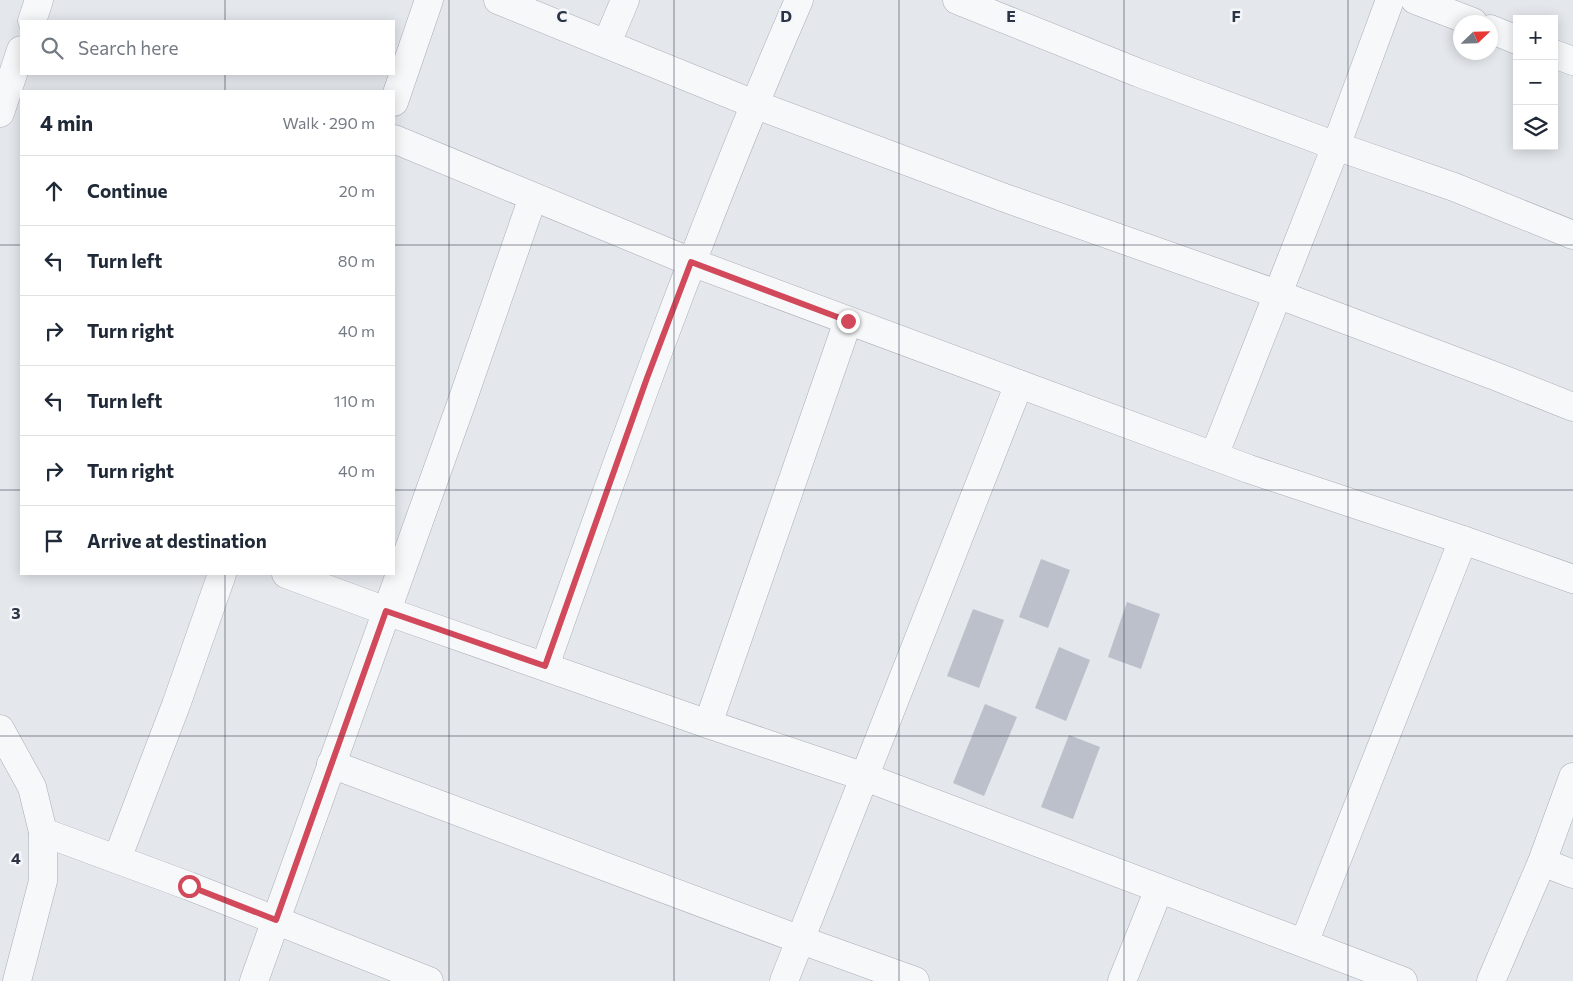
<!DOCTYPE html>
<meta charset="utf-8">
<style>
body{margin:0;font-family:Commissioner,sans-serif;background:#f6f6f7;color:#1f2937}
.controls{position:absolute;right:15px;top:15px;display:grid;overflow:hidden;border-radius:0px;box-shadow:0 2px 12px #0003}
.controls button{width:45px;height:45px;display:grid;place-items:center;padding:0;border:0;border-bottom:1px solid #e0e1e3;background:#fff;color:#1f2937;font:25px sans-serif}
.compass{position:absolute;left:1453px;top:15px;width:45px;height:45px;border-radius:50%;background:#fff;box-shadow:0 2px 12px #0003;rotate:67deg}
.stop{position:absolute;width:15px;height:15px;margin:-11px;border:4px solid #d1495b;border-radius:50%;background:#fff}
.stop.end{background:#d1495b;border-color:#fff;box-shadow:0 1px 5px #0008}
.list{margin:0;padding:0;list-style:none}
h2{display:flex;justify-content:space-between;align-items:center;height:65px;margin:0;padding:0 20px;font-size:21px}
h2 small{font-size:16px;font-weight:400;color:#747a83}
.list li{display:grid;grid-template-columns:32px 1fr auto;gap:15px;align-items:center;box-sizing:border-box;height:70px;padding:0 20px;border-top:1px solid #e0e1e3}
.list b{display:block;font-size:19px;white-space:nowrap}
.list em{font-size:16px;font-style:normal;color:#747a83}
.icon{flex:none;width:28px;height:28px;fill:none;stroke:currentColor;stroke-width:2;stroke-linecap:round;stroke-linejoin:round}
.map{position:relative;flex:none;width:1573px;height:981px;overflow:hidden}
.search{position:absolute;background:#fff;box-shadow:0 2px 12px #0003;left:20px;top:20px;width:375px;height:55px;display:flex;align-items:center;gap:12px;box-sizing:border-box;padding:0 18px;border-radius:0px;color:#747a83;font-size:19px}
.panel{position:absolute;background:#fff;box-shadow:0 2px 12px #0003;left:20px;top:90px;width:375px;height:485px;border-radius:0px}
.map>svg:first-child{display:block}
</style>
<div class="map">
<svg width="1573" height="981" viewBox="0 0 1573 981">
<rect width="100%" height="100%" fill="#e4e7ec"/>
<g fill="#bbc0ca">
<path d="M1041,559L1070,570L1048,628L1019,617Z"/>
<path d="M1127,602L1160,614L1141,669L1108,657Z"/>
<path d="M973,609L1004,620L979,688L947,676Z"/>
<path d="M1059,647L1090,660L1066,721L1035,708Z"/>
<path d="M985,704L1017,717L984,796L953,783Z"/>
<path d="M1069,735L1100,747L1073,819L1041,807Z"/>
</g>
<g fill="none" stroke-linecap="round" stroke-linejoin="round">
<defs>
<g id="minor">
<path d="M498,0L754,104L1005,198L1277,294L1495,376L1573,407"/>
<path d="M957,0L1139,73L1336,146L1454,187L1573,235"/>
<path d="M1415,0L1473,22"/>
<path d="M1490,29L1517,40"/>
<path d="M607,43L625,0"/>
<path d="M1554,54L1573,61"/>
<path d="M394,102L429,0"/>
<path d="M394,139L691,262L1019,384L1249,469L1463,540L1573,579"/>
<path d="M1214,456L1336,146L1390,0"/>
<path d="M286,574L386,611L708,724L865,777L1403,981"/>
<path d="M545,666C624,442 704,218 799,0"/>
<path d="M708,724L848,321"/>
<path d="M331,764L801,940L915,981"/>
<path d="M117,859L176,705L222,574"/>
<path d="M1542,862L1573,874"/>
<path d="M1304,943L1463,540"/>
<path d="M254,981L460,407L533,197"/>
<path d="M784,981L1019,384"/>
<path d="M1122,981L1159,889"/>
<path d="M1491,981L1542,862L1573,777"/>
</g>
<g id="tertiary">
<path d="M32,21L39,0"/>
<path d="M0,113L21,50"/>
<path d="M0,729L32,787L43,832V881L17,981"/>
<path d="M43,832L189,886L429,981"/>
</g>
</defs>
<use href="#minor" stroke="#a9aeb7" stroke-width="29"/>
<use href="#tertiary" stroke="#a9aeb7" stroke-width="29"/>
<use href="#minor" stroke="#f7f8fa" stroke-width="28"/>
<use href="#tertiary" stroke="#f7f8fa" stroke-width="28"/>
</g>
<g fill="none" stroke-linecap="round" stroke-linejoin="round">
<path stroke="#d1495b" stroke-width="6" d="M189,886L276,920L386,611L545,666L647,378L691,262L848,321"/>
</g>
<path fill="none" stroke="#2b3445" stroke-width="1" stroke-opacity="0.55" d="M225,0V21M449,0V981M674,0V981M899,0V981M1124,0V981M1348,0V981M225,74V91M0,245H21M394,245H1573M0,490H21M394,490H1573M225,574V981M0,736H1573"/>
<g font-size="16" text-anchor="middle" font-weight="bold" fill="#2b3445" stroke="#f4f6f9" stroke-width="5" stroke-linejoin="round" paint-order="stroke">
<text x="562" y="22">C</text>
<text x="786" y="22">D</text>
<text x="1011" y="22">E</text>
<text x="1236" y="22">F</text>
<text x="16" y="619">3</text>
<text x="16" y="864">4</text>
</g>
</svg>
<div class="controls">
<button>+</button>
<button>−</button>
<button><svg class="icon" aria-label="layers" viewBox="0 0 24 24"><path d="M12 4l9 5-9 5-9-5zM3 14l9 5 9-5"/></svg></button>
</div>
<svg class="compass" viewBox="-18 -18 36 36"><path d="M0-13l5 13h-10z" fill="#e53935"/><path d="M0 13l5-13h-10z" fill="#747a83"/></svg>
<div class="stop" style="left:189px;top:886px"></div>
<div class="stop end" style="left:848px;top:321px"></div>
<div class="search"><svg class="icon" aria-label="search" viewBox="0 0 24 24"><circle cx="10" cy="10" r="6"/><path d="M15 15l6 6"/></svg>Search here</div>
<section class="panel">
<h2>4 min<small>Walk · 290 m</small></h2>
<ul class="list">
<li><svg class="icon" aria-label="ahead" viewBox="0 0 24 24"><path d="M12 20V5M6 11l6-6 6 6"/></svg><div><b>Continue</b></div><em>20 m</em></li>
<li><svg class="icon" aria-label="left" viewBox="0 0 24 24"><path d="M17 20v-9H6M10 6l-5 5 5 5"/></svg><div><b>Turn left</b></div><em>80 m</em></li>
<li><svg class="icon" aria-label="right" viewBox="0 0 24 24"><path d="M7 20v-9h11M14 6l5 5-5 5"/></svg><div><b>Turn right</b></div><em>40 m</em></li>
<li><svg class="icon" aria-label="left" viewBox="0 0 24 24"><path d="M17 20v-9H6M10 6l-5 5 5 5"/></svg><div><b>Turn left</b></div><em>110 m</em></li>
<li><svg class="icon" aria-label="right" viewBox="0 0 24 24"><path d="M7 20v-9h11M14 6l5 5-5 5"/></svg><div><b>Turn right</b></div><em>40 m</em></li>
<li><svg class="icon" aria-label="arrive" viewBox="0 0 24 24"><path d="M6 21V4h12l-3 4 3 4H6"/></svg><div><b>Arrive at destination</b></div></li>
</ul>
</section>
</div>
